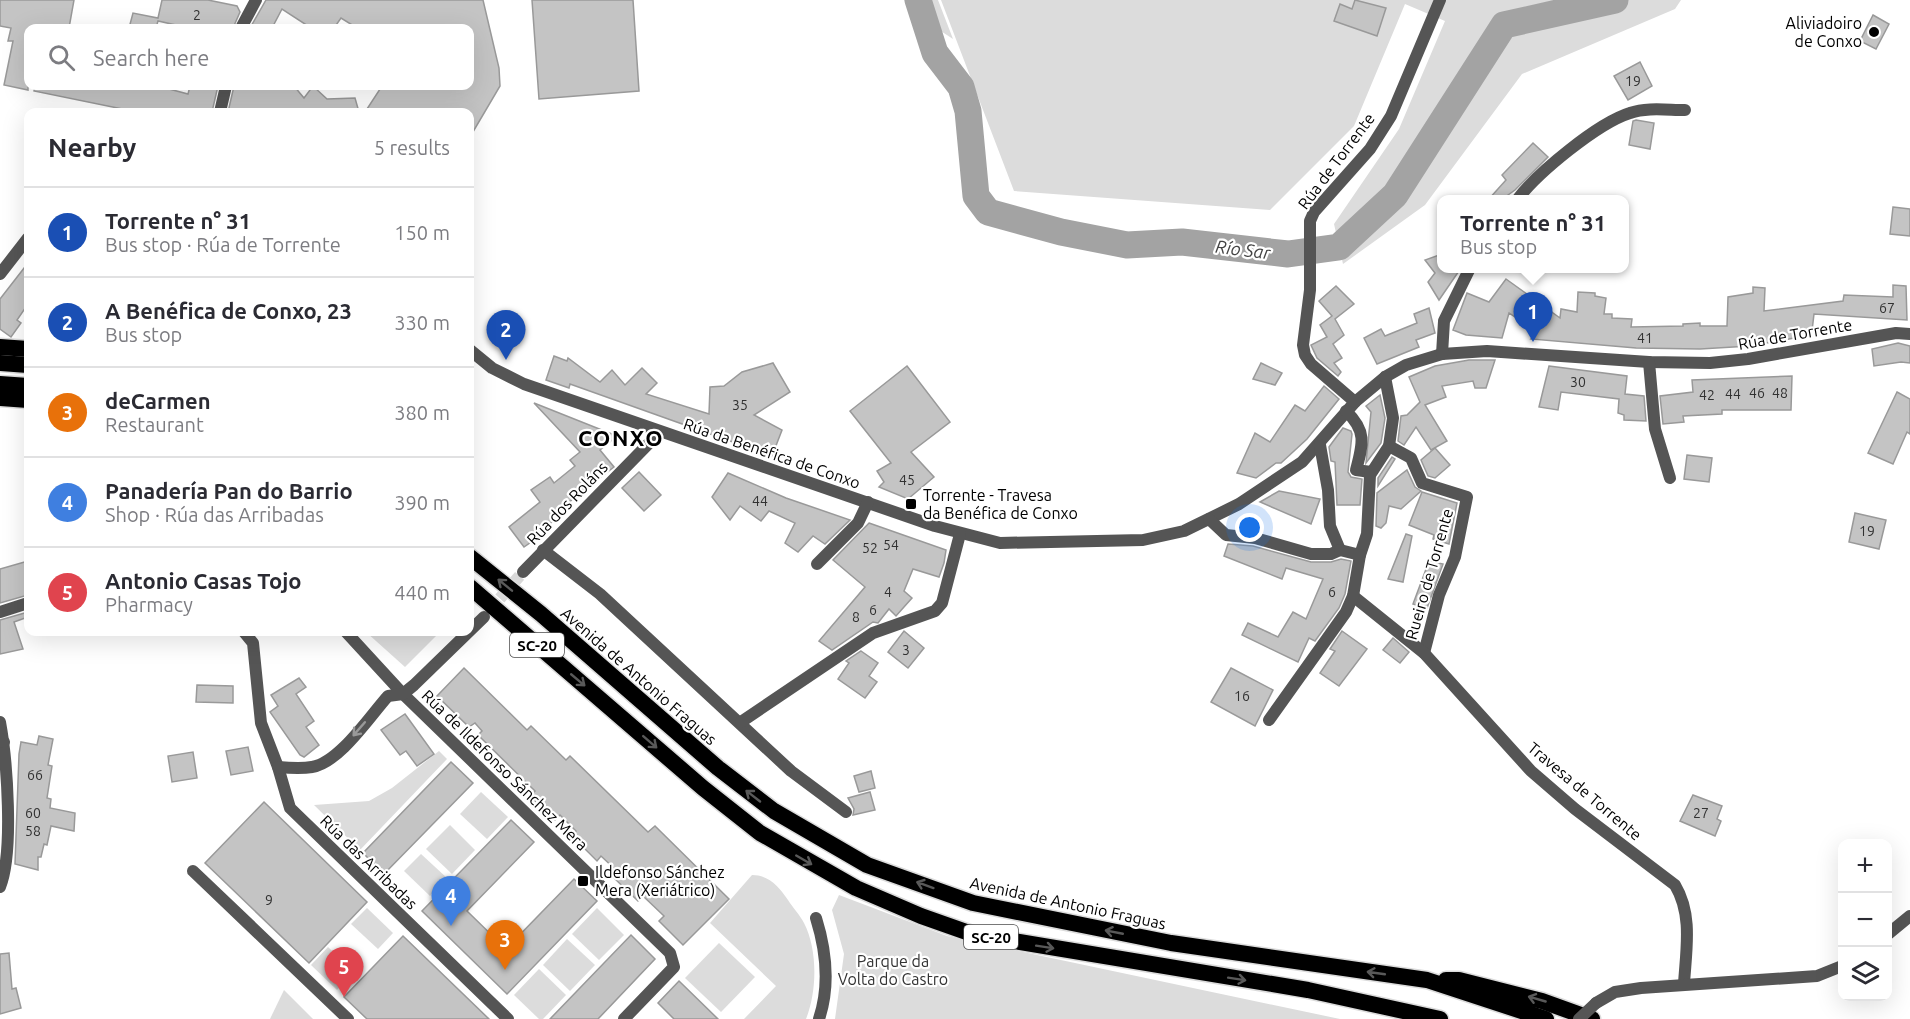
<!DOCTYPE html>
<meta charset="utf-8">
<style>
body{margin:0;font-family:Ubuntu,sans-serif;background:#f7f7f7;color:#2b2b33}
.controls{position:absolute;right:18px;bottom:18px;display:grid;overflow:hidden;border-radius:12px;box-shadow:0 6px 24px #0002}
.controls button{width:54px;height:54px;display:grid;place-items:center;padding:0;border:0;border-bottom:2px solid #e1e1e2;background:#fff;color:#2b2b33;font:30px sans-serif}
.you{position:absolute;left:1250px;top:528px;width:21px;height:21px;margin:-15px;border:4px solid #fff;border-radius:50%;background:#1a73e8;box-shadow:0 0 0 9px #1a73e833}
.badge{display:grid;place-items:center;width:39px;height:39px;border-radius:50%;background:#d93025;color:#fff;font-size:20px;font-weight:700}
.pin{position:absolute;translate:-50% -50px;filter:drop-shadow(0 2px 3px #0008)}
.pin::after{content:'';position:absolute;top:32px;width:21px;height:18px;background:inherit;clip-path:polygon(0 0,100% 0,50% 100%)}
.popup{position:absolute;left:1437px;top:195px;width:192px;height:78px;box-sizing:border-box;display:grid;place-content:center;border-radius:12px;background:#fff;filter:drop-shadow(0 2px 4px #0005);font-size:20px;white-space:nowrap;color:#7c7c81}
.popup b{font-size:22px;color:#2b2b33}
.popup::after{content:'';position:absolute;left:50%;top:100%;margin-left:-12px;border:12px solid transparent;border-top-color:#fff}
.list{margin:0;padding:0;list-style:none}
h2{display:flex;justify-content:space-between;align-items:center;height:78px;margin:0;padding:0 24px;font-size:26px}
h2 small{font-size:20px;font-weight:400;color:#7c7c81}
.list li{display:grid;grid-template-columns:39px 1fr auto;gap:18px;align-items:center;box-sizing:border-box;height:90px;padding:0 24px;border-top:2px solid #e1e1e2}
.list b{display:block;font-size:22px;white-space:nowrap}
.list p{margin:0;font-size:20px;white-space:nowrap;color:#7c7c81}
.list em{font-size:20px;font-style:normal;color:#7c7c81}
.icon{flex:none;width:33px;height:33px;fill:none;stroke:currentColor;stroke-width:2;stroke-linecap:round;stroke-linejoin:round}
.map{position:relative;flex:none;width:1910px;height:1019px;overflow:hidden}
.search{position:absolute;background:#fff;box-shadow:0 6px 24px #0002;left:24px;top:24px;width:450px;height:66px;display:flex;align-items:center;gap:15px;box-sizing:border-box;padding:0 21px;border-radius:12px;color:#7c7c81;font-size:22px}
.panel{position:absolute;background:#fff;box-shadow:0 6px 24px #0002;left:24px;top:108px;width:450px;height:528px;border-radius:12px}
.map>svg:first-child{display:block}
</style>
<div class="map">
<svg width="1910" height="1019" viewBox="0 0 1910 1019">
<rect width="100%" height="100%" fill="#fff"/>
<g fill="#dcdcdc">
<path d="M904,0H938L953,39L918,16Z"/>
<path d="M941,0H1681L1675,9L1522,74L1425,205L1343,264L1334,224L1399,129L1445,21L1405,4L1354,126L1270,210L1014,191Z"/>
<path d="M366,632H440L405,667Z"/>
<path d="M439,751L447,759L360,850L314,805L369,801L392,788Z"/>
<path d="M481,792L508,817L487,839L460,814Z"/>
<path d="M450,825L475,850L452,874L426,849Z"/>
<path d="M421,854L447,878L430,896L404,871Z"/>
<path d="M752,875C769,875 779,887 788,900C793,908 800,915 804,923C818,950 817,992 806,1019H744L776,986L710,923Z"/>
<path d="M839,895L947,936L1340,1019H835L844,954L832,910Z"/>
<path d="M367,908L393,933L378,949L351,924Z"/>
<path d="M597,908L624,935L599,960L572,934Z"/>
<path d="M567,939L595,965L570,991L543,965Z"/>
<path d="M719,943L755,977L721,1012L685,978Z"/>
<path d="M328,947L354,972L337,990L311,965Z"/>
<path d="M539,969L566,995L543,1019H539L514,995Z"/>
<path d="M284,990L313,1019H270Z"/>
</g>
<g fill="none" stroke-linecap="round" stroke-linejoin="round">
<path stroke="#a3a3a3" stroke-width="27" d="M918,0L935,53L961,87L968,111L976,196L988,212L1061,232L1127,245L1182,242L1288,254L1339,247L1395,195L1504,25L1615,0"/>
</g>
<g fill="#c4c4c4" stroke="#999" stroke-width="1.5">
<path d="M0,0H74L69,28H28V90L4,85L13,41H8L11,28L0,26Z"/>
<path d="M162,0H208L237,6L240,12L233,28H189L158,21L156,28H129L133,13L158,18Z"/>
<path d="M266,0H483L499,68L500,86L470,137V112H365L382,86H470V28H357L341,18L334,28H311L282,9L272,28H250Z"/>
<path d="M532,0H633L639,91L539,99Z"/>
<path d="M1355,0L1386,8L1377,36L1334,21L1340,4L1352,9Z"/>
<path d="M1873,15L1889,24L1876,49L1860,41Z"/>
<path d="M1640,62L1652,86L1628,100L1614,76Z"/>
<path d="M35,86H158L188,94L190,86H218L212,112H137L34,91Z"/>
<path d="M234,86H294L304,98L313,86L327,99L355,98L359,112H228Z"/>
<path d="M1636,120L1654,123L1650,149L1629,145L1633,121Z"/>
<path d="M1533,143L1548,157L1515,190L1501,200H1488L1506,180L1502,175Z"/>
<path d="M1893,207L1910,209V236L1890,234Z"/>
<path d="M1442,254V268H1461L1439,300L1428,282L1435,273L1425,260Z"/>
<path d="M28,263V304L17,320L21,323L11,337L0,329V299Z"/>
<path d="M1506,279L1560,318L1561,309L1577,312L1578,292L1595,293V296L1606,298L1604,314H1612V318L1632,319L1631,327L1683,326V324L1700,323V326H1727L1728,297L1753,293V287L1765,288L1764,311L1843,301L1844,295L1893,297V285L1906,286L1907,320L1814,314L1812,331L1795,334L1794,338L1750,346L1700,349L1636,348L1531,339L1537,332L1509,313L1502,338L1466,335L1453,330L1467,293L1489,302Z"/>
<path d="M1336,286L1354,304L1335,319L1344,335L1333,344L1342,358L1334,363L1341,372L1338,376L1317,358L1311,345L1327,337L1320,325L1332,316L1319,301Z"/>
<path d="M1429,308L1435,333L1416,340L1419,347L1377,364L1364,338L1381,329L1385,336L1417,323L1414,314Z"/>
<path d="M1898,343L1910,346V363L1901,362L1874,366L1872,349Z"/>
<path d="M554,356L567,361L568,358L600,382L612,370L625,385L642,368L657,383L646,394L709,414L710,387L724,386L742,372L773,363L790,392L754,415L782,430L772,456L570,384L569,388L546,380Z"/>
<path d="M1469,360H1495L1486,388H1475L1473,381L1442,386L1446,397L1425,405L1447,441L1431,450L1416,427L1404,445L1398,441L1401,416L1407,415L1420,402L1409,377L1435,366Z"/>
<path d="M1261,363L1282,373L1275,385L1253,379Z"/>
<path d="M907,366L950,422L911,452L934,477L908,499L879,487L884,482L877,471L891,463L850,411Z"/>
<path d="M1549,366L1627,376L1625,394L1644,396L1646,421L1624,420V415L1618,413L1619,399L1561,392L1558,410L1539,407Z"/>
<path d="M1792,376L1791,410H1722V414L1683,416L1684,422L1663,424L1660,396L1693,392L1692,380Z"/>
<path d="M1324,386L1339,399L1307,439L1281,463H1276L1256,478L1237,473L1255,433L1270,442L1295,405L1305,411Z"/>
<path d="M1897,392L1910,399V434L1907,432L1893,464L1868,453Z"/>
<path d="M1380,395L1385,418L1381,443L1366,463L1371,412L1366,406Z"/>
<path d="M534,403L617,436L600,450L614,467L550,517L553,521L542,530L544,533L524,547L509,527L540,502L531,490L550,477L554,483L575,466L570,460L580,452Z"/>
<path d="M1343,428L1351,431L1352,434L1348,472L1351,477L1362,479L1360,505H1337L1335,462L1331,461L1329,447Z"/>
<path d="M1435,448L1450,465L1435,478L1428,476L1421,460Z"/>
<path d="M1687,455L1712,458L1709,482L1684,479Z"/>
<path d="M1392,457L1395,459L1378,486V478Z"/>
<path d="M1407,470L1415,487L1421,491L1401,509L1389,506L1386,523L1381,528L1376,526L1377,493Z"/>
<path d="M639,472L661,495L644,511L622,488Z"/>
<path d="M728,473L786,498L850,520L825,544L813,536L798,552L785,543L795,523L769,511L761,521L740,506L730,520L712,497Z"/>
<path d="M1279,491L1320,499L1311,524L1260,502Z"/>
<path d="M1422,492L1457,503L1449,544L1433,539L1434,535L1409,525Z"/>
<path d="M1855,513L1886,520L1879,549L1849,542Z"/>
<path d="M869,523L946,550L944,563L939,577L913,569L904,591L912,598L896,616L889,609L878,623L873,622L832,650L819,641L865,587L833,560Z"/>
<path d="M1406,534L1412,536L1403,582L1388,579Z"/>
<path d="M1228,544L1253,546L1311,562H1331L1341,559L1351,561L1345,594L1339,608L1315,641L1309,638L1298,662L1242,635L1248,623L1278,637L1293,612L1306,619L1323,579L1286,568L1282,579L1224,556Z"/>
<path d="M28,561V595L0,603V569Z"/>
<path d="M1429,561L1443,564L1427,608L1413,604Z"/>
<path d="M28,612V617L14,622L23,649L0,654V620Z"/>
<path d="M904,631L924,648L908,668L888,652Z"/>
<path d="M1342,631L1367,649L1339,686L1320,673L1335,651L1330,649Z"/>
<path d="M1393,638L1409,652L1400,663L1383,650Z"/>
<path d="M861,651L878,663L869,676L877,682L865,698L838,679L849,663L846,661Z"/>
<path d="M464,668L527,730L531,726L566,760L570,756L648,832L655,826L729,899L683,945L659,921L664,916L643,896L638,901L613,877L618,872L601,856L597,861L572,836L576,831L560,815L555,820L530,796L535,791L478,735L482,731L475,723L469,727L437,696Z"/>
<path d="M1231,668L1273,690L1255,726L1211,702Z"/>
<path d="M299,678L306,687L296,694L314,721L306,727L319,745L304,757L300,755L270,712L278,706L271,695Z"/>
<path d="M197,685L233,686V703L196,702Z"/>
<path d="M405,714L434,754L417,766L406,751L400,755L381,730Z"/>
<path d="M39,736L53,739L48,765L52,766L47,798L51,799L50,808L75,813L74,831L51,826L47,845L44,844L41,857H38V870L15,864L19,754L21,742L37,745Z"/>
<path d="M248,747L253,771L231,775L226,751Z"/>
<path d="M193,752L197,778L172,782L168,756Z"/>
<path d="M451,762L473,783L384,874L363,853Z"/>
<path d="M871,771L875,788L859,792L854,776Z"/>
<path d="M870,792L875,810L853,815L854,809L848,798Z"/>
<path d="M1693,795L1722,806L1717,819L1721,821L1715,836L1680,821Z"/>
<path d="M264,802L367,902L309,963L205,863Z"/>
<path d="M511,820L534,842L467,911L506,949L574,879L597,901L507,994L422,911Z"/>
<path d="M631,935L655,959L598,1019H550Z"/>
<path d="M403,936L489,1019H367L344,997Z"/>
<path d="M9,953L12,989L16,988L21,1008L0,1014V954Z"/>
<path d="M679,981L718,1019H674L658,1003Z"/>
</g>
<g fill="none" stroke-linecap="round" stroke-linejoin="round">
<path stroke="#d9d9d9" stroke-width="12" stroke-dasharray="12 6" stroke-linecap="butt" d="M488,612L523,572"/>
<defs>
<g id="trunk">
<path d="M0,347L28,349"/>
<path d="M0,363L28,365"/>
<path d="M0,384L28,386"/>
<path d="M0,398L28,400"/>
<path d="M470,557L541,614L718,768L774,811L867,865L973,903L1171,943L1427,980L1546,1019"/>
<path d="M470,587L703,788L760,833L856,888L921,916L972,934L1308,990L1440,1019"/>
<path d="M1446,980H1459L1542,1001L1592,1019"/>
</g>
</defs>
<use href="#trunk" stroke="#dbdbdb" stroke-width="19"/>
<g stroke="#555" stroke-width="12">
<path d="M241,28L256,0"/>
<path d="M220,112L226,86"/>
<path d="M1517,200C1537,173 1598,123 1630,113C1647,107 1667,110 1685,110"/>
<path d="M0,274L28,238"/>
<path d="M470,350L492,368L524,384L935,526L1000,543L1143,540L1184,531L1239,504L1302,462L1355,402L1385,377L1406,365L1442,354L1487,351L1649,362L1710,363L1748,359L1896,333L1910,334"/>
<path d="M1442,354L1444,321L1470,268"/>
<path d="M1649,362L1655,429L1670,478"/>
<path d="M1355,402L1311,364L1305,355L1303,345L1310,290V221L1314,212L1370,149L1391,116L1440,0"/>
<path d="M1346,411C1367,431 1363,444 1356,470L1371,472"/>
<path d="M1320,445L1328,490L1330,526L1340,550"/>
<path d="M1389,446L1411,458L1422,483L1467,497L1455,557L1439,595L1424,653"/>
<path d="M1209,519L1226,535L1255,538L1311,554H1331L1340,550"/>
<path d="M543,550L600,594L791,771L846,812"/>
<path d="M1360,555L1367,534L1370,475L1389,446L1393,418L1385,377"/>
<path d="M817,564L858,523L868,502"/>
<path d="M523,572L660,432"/>
<path d="M1353,596L1424,653L1531,771L1575,809L1675,885C1693,915 1686,950 1684,984"/>
<path d="M0,612L28,603"/>
<path d="M244,632L253,643L261,723L278,767L290,808L508,1019"/>
<path d="M346,632L403,694L670,953L674,967L624,1019"/>
<path d="M1269,720L1346,612L1353,596L1360,555L1340,550"/>
<path d="M0,722C7,760 14,852 0,887"/>
<path d="M741,722L873,633L935,611L942,603L960,534"/>
<path d="M278,767C289,768 301,769 312,767C339,763 370,716 388,696L403,694L414,685L484,617"/>
<path d="M193,871L348,1019"/>
<path d="M816,918C826,950 830,986 819,1019"/>
<path d="M1888,934L1910,916"/>
<path d="M1596,1003L1615,992L1641,988L1817,976L1842,966"/>
</g>
<path stroke="#555" stroke-width="12" d="M0,739L4,742"/>
<use href="#trunk" stroke="#000" stroke-width="16"/>
<path stroke="#555" stroke-width="12" d="M1579,1019L1596,1003"/>
</g>
<defs><path id="oneway-shaft" d="M-6 0H5M1.5-3L5.5 0L1.5 3" fill="none" stroke-width="1.6" stroke-linecap="round" stroke-linejoin="round" transform="scale(1.5)"/></defs>
<g stroke="#595959">
<use href="#oneway-shaft" transform="translate(505 585) rotate(-141)"/>
<use href="#oneway-shaft" transform="translate(578 680) rotate(40)"/>
<use href="#oneway-shaft" transform="translate(650 742) rotate(41)"/>
<use href="#oneway-shaft" transform="translate(753 796) rotate(-142)"/>
<use href="#oneway-shaft" transform="translate(804 860) rotate(30)"/>
<use href="#oneway-shaft" transform="translate(925 885) rotate(-160)"/>
<use href="#oneway-shaft" transform="translate(1114 932) rotate(-169)"/>
<use href="#oneway-shaft" transform="translate(1045 947) rotate(9)"/>
<use href="#oneway-shaft" transform="translate(1376 973) rotate(-172)"/>
<use href="#oneway-shaft" transform="translate(1237 979) rotate(9)"/>
<use href="#oneway-shaft" transform="translate(1537 999) rotate(-164)"/>
</g>
<use stroke="#999" href="#oneway-shaft" transform="translate(359 729) rotate(131)"/>
<g fill="#000" stroke="#fff" stroke-width="2">
<circle cx="1874" cy="32" r="6"/>
<rect x="905" y="498" width="12" height="12" rx="3"/>
<rect x="577" y="875" width="12" height="12" rx="3"/>
</g>
<g text-anchor="middle" dominant-baseline="central" stroke-width="4.5" stroke-linejoin="round" paint-order="stroke">
<g font-size="14" fill="#313131">
<text x="197" y="15">2</text>
<text x="1633" y="81">19</text>
<text x="1887" y="308">67</text>
<text x="1645" y="338">41</text>
<text x="1578" y="382">30</text>
<text x="1757" y="393">46</text>
<text x="1780" y="393">48</text>
<text x="1733" y="394">44</text>
<text x="1707" y="395">42</text>
<text x="740" y="405">35</text>
<text x="907" y="480">45</text>
<text x="760" y="501">44</text>
<text x="1867" y="531">19</text>
<text x="891" y="545">54</text>
<text x="870" y="548">52</text>
<text x="888" y="592">4</text>
<text x="1332" y="592">6</text>
<text x="873" y="610">6</text>
<text x="856" y="617">8</text>
<text x="906" y="650">3</text>
<text x="1242" y="696">16</text>
<text x="35" y="775">66</text>
<text x="33" y="813">60</text>
<text x="1701" y="813">27</text>
<text x="33" y="831">58</text>
<text x="269" y="900">9</text>
</g>
<g fill="#fff" stroke="#4c4c4c" stroke-width="1.5">
<rect x="510" y="633" width="54" height="24" rx="4.5"/>
<rect x="964" y="925" width="54" height="24" rx="4.5"/>
</g>
<g font-size="15" font-weight="bold" fill="#000">
<text x="537" y="645">SC-20</text>
<text x="991" y="937">SC-20</text>
</g>
<g font-size="16" fill="#000" stroke="#fff" text-anchor="start">
<text x="1862" y="23" text-anchor="end">Aliviadoiro<tspan x="1862" dy="18">de Conxo</tspan></text>
<text x="923" y="495">Torrente - Travesa<tspan x="923" dy="18">da Benéfica de Conxo</tspan></text>
<text x="595" y="872">Ildefonso Sánchez<tspan x="595" dy="18">Mera (Xeriátrico)</tspan></text>
</g>
<g font-size="16" fill="#000" stroke="#fff">
<text transform="translate(1336 161) rotate(-53)">Rúa de Torrente</text>
<text transform="translate(1795 334) rotate(-10)">Rúa de Torrente</text>
<text transform="translate(772 453) rotate(19)">Rúa da Benéfica de Conxo</text>
<text transform="translate(567 503) rotate(-46)">Rúa dos Roláns</text>
<text transform="translate(1429 574) rotate(-74)">Rueiro de Torrente</text>
<text transform="translate(639 676) rotate(41)">Avenida de Antonio Fraguas</text>
<text transform="translate(505 770) rotate(44)">Rúa de Ildefonso Sánchez Mera</text>
<text transform="translate(1585 791) rotate(40)">Travesa de Torrente</text>
<text transform="translate(369 862) rotate(44)">Rúa das Arribadas</text>
<text transform="translate(1068 903) rotate(12)">Avenida de Antonio Fraguas</text>
</g>
<g font-size="16" fill="#333" stroke="#fff">
<text x="893" y="961">Parque da<tspan x="893" dy="18">Volta do Castro</tspan></text>
</g>
<g font-size="18" font-style="italic" fill="#444" stroke="#fff">
<text transform="translate(1243 249) rotate(7)">Río Sar</text>
</g>
<g font-size="22" font-weight="bold" letter-spacing="1.5" fill="#000" stroke="#fff">
<text x="621" y="437">CONXO</text>
</g>
</g>
</svg>
<div class="controls">
<button>+</button>
<button>−</button>
<button><svg class="icon" aria-label="layers" viewBox="0 0 24 24"><path d="M12 4l9 5-9 5-9-5zM3 14l9 5 9-5"/></svg></button>
</div>
<div class="you"></div>
<div class="pin badge" style="left:1533px;top:342px;background:#1a4fb4">1</div>
<div class="popup"><b>Torrente n° 31</b>Bus stop</div>
<div class="pin badge" style="left:506px;top:360px;background:#1a4fb4">2</div>
<div class="pin badge" style="left:505px;top:970px;background:#e8710a">3</div>
<div class="pin badge" style="left:451px;top:926px;background:#3f7fe0">4</div>
<div class="pin badge" style="left:344px;top:997px;background:#e0444e">5</div>
<div class="search"><svg class="icon" aria-label="search" viewBox="0 0 24 24"><circle cx="10" cy="10" r="6"/><path d="M15 15l6 6"/></svg>Search here</div>
<section class="panel">
<h2>Nearby<small>5 results</small></h2>
<ul class="list">
<li><span class="badge" style="background:#1a4fb4">1</span><div><b>Torrente n° 31</b><p>Bus stop · Rúa de Torrente</p></div><em>150 m</em></li>
<li><span class="badge" style="background:#1a4fb4">2</span><div><b>A Benéfica de Conxo, 23</b><p>Bus stop</p></div><em>330 m</em></li>
<li><span class="badge" style="background:#e8710a">3</span><div><b>deCarmen</b><p>Restaurant</p></div><em>380 m</em></li>
<li><span class="badge" style="background:#3f7fe0">4</span><div><b>Panadería Pan do Barrio</b><p>Shop · Rúa das Arribadas</p></div><em>390 m</em></li>
<li><span class="badge" style="background:#e0444e">5</span><div><b>Antonio Casas Tojo</b><p>Pharmacy</p></div><em>440 m</em></li>
</ul>
</section>
</div>
